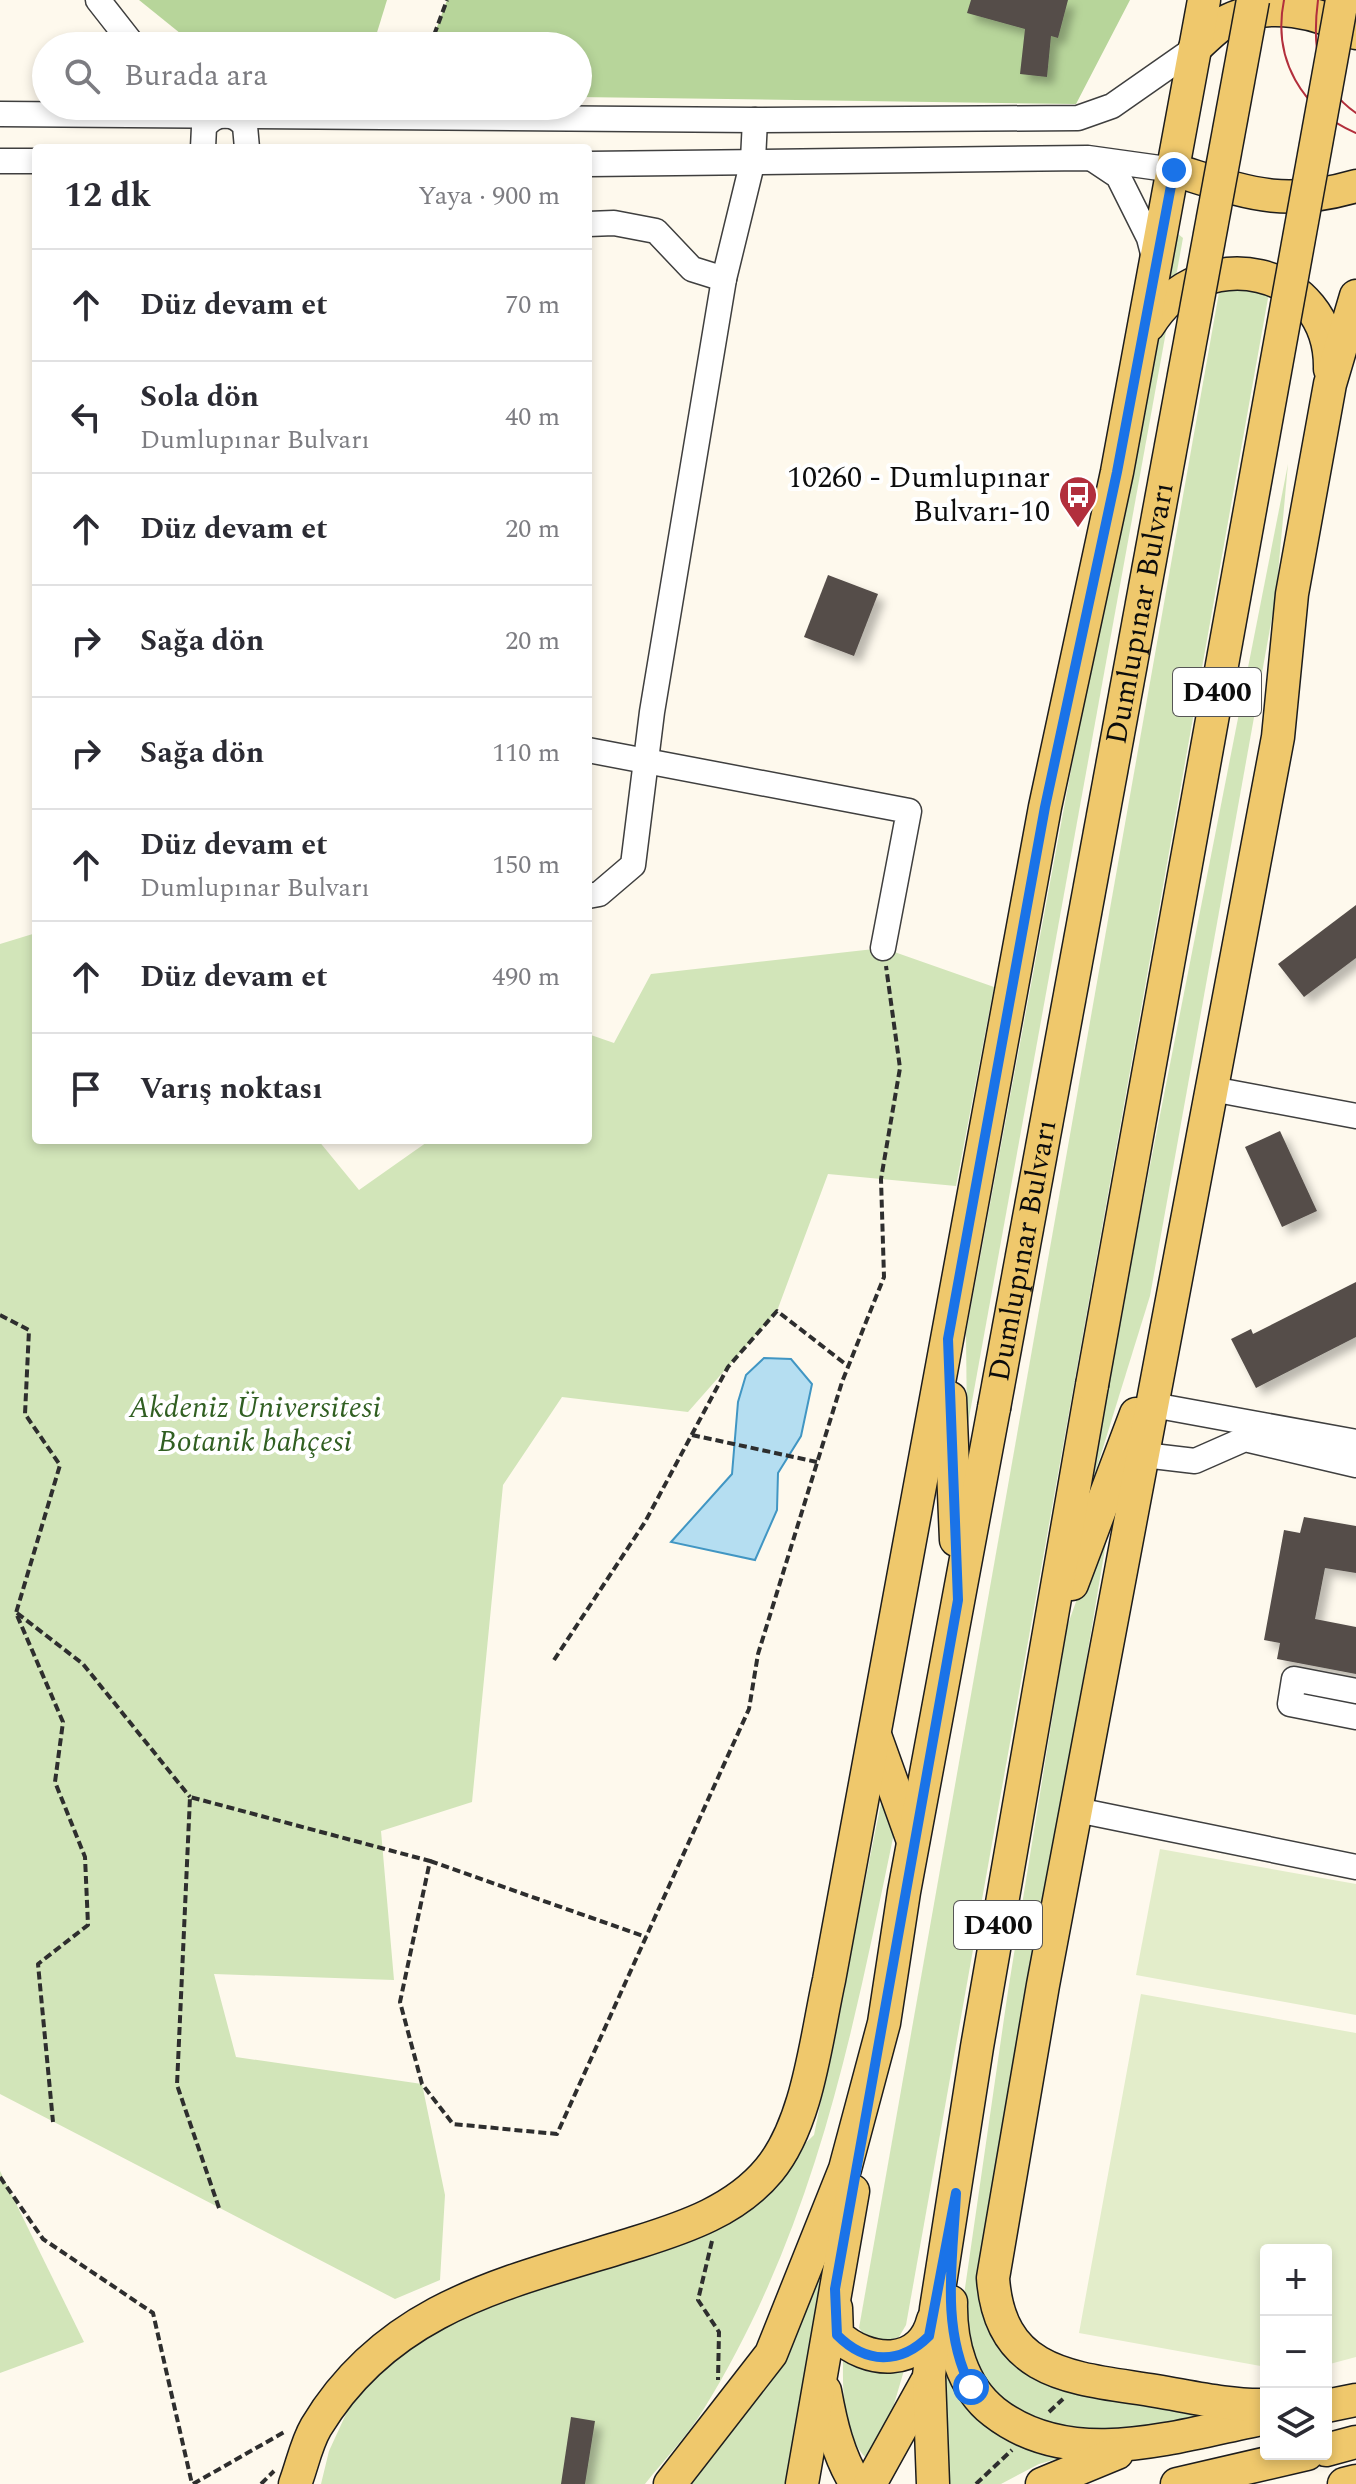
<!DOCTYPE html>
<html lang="tr">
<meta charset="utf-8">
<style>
body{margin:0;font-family:Spectral,serif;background:#f2f2f3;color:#2b2b33}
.controls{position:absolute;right:24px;bottom:24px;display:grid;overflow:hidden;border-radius:8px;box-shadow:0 4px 12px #0003}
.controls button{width:72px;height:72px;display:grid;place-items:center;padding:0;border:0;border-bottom:2px solid #e1e1e2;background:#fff;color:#2b2b33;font:40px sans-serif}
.stop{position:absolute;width:24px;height:24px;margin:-18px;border:6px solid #1a73e8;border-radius:50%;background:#fff}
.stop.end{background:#1a73e8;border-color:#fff;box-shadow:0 2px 8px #0008}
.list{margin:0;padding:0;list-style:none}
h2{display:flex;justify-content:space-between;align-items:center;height:104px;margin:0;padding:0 32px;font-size:34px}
h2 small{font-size:26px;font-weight:400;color:#7c7c81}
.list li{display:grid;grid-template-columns:52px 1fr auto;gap:24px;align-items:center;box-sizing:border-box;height:112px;padding:0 32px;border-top:2px solid #e1e1e2}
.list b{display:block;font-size:30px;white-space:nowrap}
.list p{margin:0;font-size:26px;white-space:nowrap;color:#7c7c81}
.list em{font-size:26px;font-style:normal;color:#7c7c81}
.icon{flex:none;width:44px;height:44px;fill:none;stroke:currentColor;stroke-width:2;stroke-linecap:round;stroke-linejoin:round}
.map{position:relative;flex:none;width:1356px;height:2484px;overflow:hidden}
.search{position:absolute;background:#fff;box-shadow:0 4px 12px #0003;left:32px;top:32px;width:560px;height:88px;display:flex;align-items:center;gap:20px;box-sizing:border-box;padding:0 28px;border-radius:44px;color:#7c7c81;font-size:30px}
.panel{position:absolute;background:#fff;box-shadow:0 4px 12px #0003;left:32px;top:144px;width:560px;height:1000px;border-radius:8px}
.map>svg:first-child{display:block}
</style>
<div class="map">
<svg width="1356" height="2484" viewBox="0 0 1356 2484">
<defs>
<filter id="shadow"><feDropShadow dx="7" dy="7" stdDeviation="4" flood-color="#0004"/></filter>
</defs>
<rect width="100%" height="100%" fill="#fef9ed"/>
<g fill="#d2e5b9">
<path d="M1172,229L1183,238L967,1429L966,1333Z"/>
<path d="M1221,281L1270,287L906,2325L899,2337L885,2341L866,2337L859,2328Z"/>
<path d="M1288,464L1276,595L1150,1296L1080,1522Z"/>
<path d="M36,933V1140H318L359,1190L430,1140H588V1034L614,1043L651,974L883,948L994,987L956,1186L828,1174L777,1311L688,1412L562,1397L503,1485L472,1802L381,1831L394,1980L214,1974L236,2057L422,2084L445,2195L440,2280L395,2299L0,2094V944Z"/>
<path d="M1114,1495L979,2299L986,2327L1007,2354L1224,2413C1187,2420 1147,2433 1109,2436C1049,2441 976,2402 963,2338C960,2325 964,2308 964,2295L1008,1991L1067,1627Z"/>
<path d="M882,1798L894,1833C852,2036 815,2227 705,2407C689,2434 665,2459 645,2484H321L329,2451L357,2390L408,2343L478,2306L715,2230L814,2135Z"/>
<path d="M0,2171L84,2342L0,2373Z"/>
<path d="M826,2247L789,2484H685Z"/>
<path d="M948,2352L1067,2456L1039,2464L1001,2484H937L936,2370Z"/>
<path d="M843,2355C863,2376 879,2376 905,2367L892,2411L868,2460C841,2434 843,2391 843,2355Z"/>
</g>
<g fill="#b7d59a">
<path d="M139,0H387L375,39L343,46H196Z"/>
<path d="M447,0H1130L1076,104L578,97V46H430Z"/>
</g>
<g fill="#e3edca">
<path d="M1160,1849L1356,1884V2015L1136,1975Z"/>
<path d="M1141,1994L1356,2033V2357L1326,2365V2250H1266V2367L1079,2333Z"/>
</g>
<path fill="#b5def1" stroke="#4196c3" stroke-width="2" d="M764,1358L791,1359L812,1384L801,1436L778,1473L777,1510L755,1560L671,1542L732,1474L738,1402L746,1375Z"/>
<g fill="#544d49" filter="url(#shadow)">
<path d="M971,0H1068L1058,38L1051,36L1047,77L1020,74L1025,29L967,13Z"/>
<path d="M828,575L878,594L854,656L804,637Z"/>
<path d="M1356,905V958L1304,997L1278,964Z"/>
<path d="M1280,1131L1317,1211L1282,1227L1245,1147Z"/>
<path d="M1356,1282V1337L1256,1388L1231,1339L1251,1329L1253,1334Z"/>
<path d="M1304,1517L1356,1526V1573L1325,1568L1315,1619L1356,1627V1674L1277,1659L1280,1643L1264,1640L1284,1530L1300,1533Z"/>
<path d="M571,2417L595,2421L585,2484H561Z"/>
</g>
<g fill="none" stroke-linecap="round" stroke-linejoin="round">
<defs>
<g id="minor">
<path d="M98,0L134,46"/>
<path d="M0,114L755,120L1078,118L1112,106L1195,48"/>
<path d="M203,148L204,127C216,112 233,111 245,126L247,148"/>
<path d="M1094,160L1118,176L1149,238L1155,261"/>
<path d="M0,161H36"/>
<path d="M588,164L1088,158L1174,170"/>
<path d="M588,224L614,223L656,231L692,269L724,279"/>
<path d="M588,750L909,811L883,948"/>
<path d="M588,896L599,894L633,865L652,712L724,279L753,160L755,120"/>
<path d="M1212,1089L1356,1116"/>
<path d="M1153,1405L1356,1442"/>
<path d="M1144,1455L1195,1461L1245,1439L1356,1465"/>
<path d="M1356,1691L1294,1679L1290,1704L1356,1717"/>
<path d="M1077,1810L1356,1867"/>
</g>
<g id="major">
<path d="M1195,48C1205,39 1217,26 1229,20C1269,1 1319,11 1356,33"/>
<path d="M1174,170C1246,192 1280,208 1356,186"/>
<path d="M1149,325C1201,239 1332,266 1330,369"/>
<path d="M950,1398L956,1540"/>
<path d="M1072,1584L1136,1414"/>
<path d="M876,1738L913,1841"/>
<path d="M951,2302C950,2343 962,2387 994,2412C1072,2473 1179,2435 1266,2418"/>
<path d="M836,2308L837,2335C867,2364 921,2368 933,2320"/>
<path d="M825,2391C831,2424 838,2455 856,2484"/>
<path d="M1266,2405C1229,2406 1192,2397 1156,2391C1077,2378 1000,2378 993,2278L1043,1985L1278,737L1292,594L1330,384L1356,296"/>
<path d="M1326,2406L1356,2400"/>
<path d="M1326,2450L1356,2442"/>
<path d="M295,2484C302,2466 306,2444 316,2427C390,2304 511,2282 638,2242C686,2227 736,2210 769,2170C808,2123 816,2039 829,1980L1045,807L1117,472L1204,0"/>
<path d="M670,2484L771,2354L845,2169L884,2023L904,1892L994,1408"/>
<path d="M802,2484L853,2191"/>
<path d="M870,2484L926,2383"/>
<path d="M933,2484L929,2376L936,2309L977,2047L1092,1385"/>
<path d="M1042,2484L1117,2453"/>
<path d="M1177,2484L1307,2454"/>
<path d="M1344,2484L1356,2481"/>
</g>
</defs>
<use href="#minor" stroke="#3f3f3f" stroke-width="27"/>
<use href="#major" stroke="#1d1d1d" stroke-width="35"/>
<g stroke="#2e2e2e" stroke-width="4" stroke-dasharray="8 4" stroke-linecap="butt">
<path d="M430,46L447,0"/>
<path d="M0,1315L29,1330L25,1414L60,1465L16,1613L63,1722L55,1782L85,1857L88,1925L38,1964L53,2122"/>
<path d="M692,1435L817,1462"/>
<path d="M17,1613L83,1664L190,1797"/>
<path d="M554,1660L645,1522L728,1367L777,1311L848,1366"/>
<path d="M430,1861L646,1937"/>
<path d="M0,2177L43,2239L153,2313L192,2484"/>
<path d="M219,2208L177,2085L190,1797L430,1861L400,2002L422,2084L453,2124L557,2134L749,1709L758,1654L842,1382L884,1277L881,1179L900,1068L886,966"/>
<path d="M712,2241L698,2300L719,2332L718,2380"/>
<path d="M1049,2412L1063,2399"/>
<path d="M193,2484L286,2431"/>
<path d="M261,2484L274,2471"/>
<path d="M976,2484L1012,2450"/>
</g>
<use href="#minor" stroke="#fff" stroke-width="24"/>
<use href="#major" stroke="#efc86c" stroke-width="32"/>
<g stroke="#b22f3c" stroke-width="2">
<path d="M1284,0C1272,59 1302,110 1356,133"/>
<path d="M1318,0C1312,46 1316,85 1356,113"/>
</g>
<defs>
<g id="major-bridge">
<path d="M1092,1385L1342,0"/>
<path id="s1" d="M994,1408L1253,0"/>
</g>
</defs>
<use href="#major-bridge" stroke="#1d1d1d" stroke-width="35" stroke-linecap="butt"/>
<use href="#major-bridge" stroke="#efc86c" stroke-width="32"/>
</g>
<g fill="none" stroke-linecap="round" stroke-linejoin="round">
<path stroke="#1a73e8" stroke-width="10" d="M971,2387C940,2328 953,2257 956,2193L929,2336C900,2365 866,2364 837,2335L835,2289L958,1600L948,1339L1045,807L1117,472L1174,170"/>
</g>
<defs>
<symbol id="bus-pin" viewBox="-11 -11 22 30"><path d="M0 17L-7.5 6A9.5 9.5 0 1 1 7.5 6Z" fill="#b22f3c" stroke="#fff"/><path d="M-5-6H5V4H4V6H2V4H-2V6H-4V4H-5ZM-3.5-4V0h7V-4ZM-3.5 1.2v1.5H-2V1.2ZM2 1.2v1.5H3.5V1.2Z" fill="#fff"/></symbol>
</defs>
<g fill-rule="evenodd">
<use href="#bus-pin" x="1056" y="473" width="44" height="60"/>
</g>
<g text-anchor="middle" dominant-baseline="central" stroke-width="8" stroke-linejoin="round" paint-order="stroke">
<g fill="#fff" stroke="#555" stroke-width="2">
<rect x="1173" y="668" width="88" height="48" rx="6"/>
<rect x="954" y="1901" width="88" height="48" rx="6"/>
</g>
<g font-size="28" font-weight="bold" fill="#0c0c0c">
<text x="1217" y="692">D400</text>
<text x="998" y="1925">D400</text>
</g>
<g font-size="30" fill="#0c0c0c" stroke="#fff" text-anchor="end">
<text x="1050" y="478">10260 - Dumlupınar<tspan x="1050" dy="34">Bulvarı-10</tspan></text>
</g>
<g font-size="30" fill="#0c0c0c" stroke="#fff">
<text stroke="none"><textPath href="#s1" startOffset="808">Dumlupınar Bulvarı</textPath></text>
<text stroke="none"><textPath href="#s1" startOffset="160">Dumlupınar Bulvarı</textPath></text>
</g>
<g font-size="30" font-style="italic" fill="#315f22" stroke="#fff">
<text x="255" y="1408">Akdeniz Üniversitesi<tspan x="255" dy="34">Botanik bahçesi</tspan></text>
</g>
</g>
</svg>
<div class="controls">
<button>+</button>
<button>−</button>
<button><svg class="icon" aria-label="layers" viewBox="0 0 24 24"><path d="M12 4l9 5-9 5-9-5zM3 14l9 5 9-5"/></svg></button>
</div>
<div class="stop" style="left:971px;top:2387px"></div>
<div class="stop end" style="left:1174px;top:170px"></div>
<div class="search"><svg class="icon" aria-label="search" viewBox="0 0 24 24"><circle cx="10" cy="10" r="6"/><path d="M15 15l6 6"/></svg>Burada ara</div>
<section class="panel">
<h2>12 dk<small>Yaya · 900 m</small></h2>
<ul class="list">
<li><svg class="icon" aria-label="ahead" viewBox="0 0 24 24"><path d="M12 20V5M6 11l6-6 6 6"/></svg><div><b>Düz devam et</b></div><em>70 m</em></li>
<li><svg class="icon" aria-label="left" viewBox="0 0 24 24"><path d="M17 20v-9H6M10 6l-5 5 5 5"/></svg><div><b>Sola dön</b><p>Dumlupınar Bulvarı</p></div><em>40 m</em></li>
<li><svg class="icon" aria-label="ahead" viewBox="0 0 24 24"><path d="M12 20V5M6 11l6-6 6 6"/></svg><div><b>Düz devam et</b></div><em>20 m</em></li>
<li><svg class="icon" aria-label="right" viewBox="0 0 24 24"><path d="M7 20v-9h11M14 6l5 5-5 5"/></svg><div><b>Sağa dön</b></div><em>20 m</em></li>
<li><svg class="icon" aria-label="right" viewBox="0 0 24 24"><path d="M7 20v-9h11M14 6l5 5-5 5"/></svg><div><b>Sağa dön</b></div><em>110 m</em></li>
<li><svg class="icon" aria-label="ahead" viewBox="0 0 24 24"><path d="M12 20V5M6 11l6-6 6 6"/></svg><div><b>Düz devam et</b><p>Dumlupınar Bulvarı</p></div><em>150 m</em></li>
<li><svg class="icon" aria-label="ahead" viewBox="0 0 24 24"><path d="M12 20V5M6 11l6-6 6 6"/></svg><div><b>Düz devam et</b></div><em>490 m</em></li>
<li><svg class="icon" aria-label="arrive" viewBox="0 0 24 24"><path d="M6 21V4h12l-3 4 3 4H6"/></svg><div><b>Varış noktası</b></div></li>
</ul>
</section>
</div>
